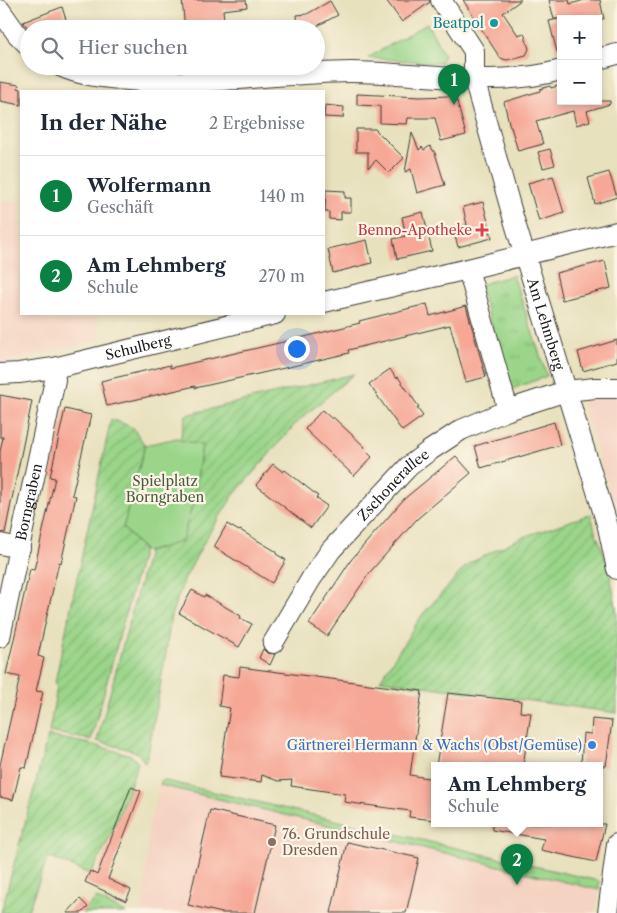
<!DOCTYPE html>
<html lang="de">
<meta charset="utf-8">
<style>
body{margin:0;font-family:"Libre Caslon Text",serif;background:#f2f2f3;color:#1f2937}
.controls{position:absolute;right:15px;top:15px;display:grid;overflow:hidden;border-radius:0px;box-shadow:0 2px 8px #0003}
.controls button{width:45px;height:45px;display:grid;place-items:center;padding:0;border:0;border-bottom:1px solid #e0e1e3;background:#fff;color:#1f2937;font:25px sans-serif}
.you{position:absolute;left:296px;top:348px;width:18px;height:18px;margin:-12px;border:4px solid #fff;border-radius:50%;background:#1a73e8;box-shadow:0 0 0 8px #1a73e833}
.badge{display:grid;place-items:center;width:32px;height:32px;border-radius:50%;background:#0b8043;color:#fff;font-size:16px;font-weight:700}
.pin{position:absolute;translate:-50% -41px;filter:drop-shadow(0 1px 2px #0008)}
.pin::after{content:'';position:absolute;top:26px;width:18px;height:15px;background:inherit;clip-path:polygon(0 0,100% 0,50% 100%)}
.popup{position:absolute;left:431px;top:762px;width:172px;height:65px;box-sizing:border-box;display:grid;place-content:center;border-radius:0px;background:#fff;filter:drop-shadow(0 1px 4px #0005);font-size:16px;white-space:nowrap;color:#747a83}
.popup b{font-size:19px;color:#1f2937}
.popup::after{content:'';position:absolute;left:50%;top:100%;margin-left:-10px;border:10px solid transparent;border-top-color:#fff}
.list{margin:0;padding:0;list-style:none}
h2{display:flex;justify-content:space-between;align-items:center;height:65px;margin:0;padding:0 20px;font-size:21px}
h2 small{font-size:16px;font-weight:400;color:#747a83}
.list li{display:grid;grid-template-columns:32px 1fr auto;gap:15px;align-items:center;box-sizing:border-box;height:80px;padding:0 20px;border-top:1px solid #e0e1e3}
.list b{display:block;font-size:19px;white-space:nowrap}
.list p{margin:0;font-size:16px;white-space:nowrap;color:#747a83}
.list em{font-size:16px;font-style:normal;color:#747a83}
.icon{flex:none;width:28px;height:28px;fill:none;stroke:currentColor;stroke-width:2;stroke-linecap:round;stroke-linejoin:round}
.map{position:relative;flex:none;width:617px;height:913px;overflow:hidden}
.search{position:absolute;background:#fff;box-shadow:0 2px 8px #0003;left:20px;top:20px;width:305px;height:55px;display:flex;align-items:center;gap:12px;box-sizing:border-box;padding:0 18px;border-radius:28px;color:#747a83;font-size:19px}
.panel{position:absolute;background:#fff;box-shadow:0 2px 8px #0003;left:20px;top:90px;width:305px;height:225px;border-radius:0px}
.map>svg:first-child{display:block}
</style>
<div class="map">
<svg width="617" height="913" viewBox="0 0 617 913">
<defs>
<pattern id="grass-tufts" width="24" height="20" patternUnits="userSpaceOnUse" patternTransform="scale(1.25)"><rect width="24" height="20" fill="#9ad589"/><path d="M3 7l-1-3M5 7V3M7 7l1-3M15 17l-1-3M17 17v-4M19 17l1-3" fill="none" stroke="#84b676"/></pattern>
<pattern id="garden-furrows" width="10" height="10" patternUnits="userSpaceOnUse" patternTransform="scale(1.25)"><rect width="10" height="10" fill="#9ad589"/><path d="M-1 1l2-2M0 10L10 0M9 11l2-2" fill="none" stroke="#84b676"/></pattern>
</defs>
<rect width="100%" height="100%" fill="#fcf5e5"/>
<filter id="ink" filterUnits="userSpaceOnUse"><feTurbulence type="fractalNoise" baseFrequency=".02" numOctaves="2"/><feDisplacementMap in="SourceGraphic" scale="10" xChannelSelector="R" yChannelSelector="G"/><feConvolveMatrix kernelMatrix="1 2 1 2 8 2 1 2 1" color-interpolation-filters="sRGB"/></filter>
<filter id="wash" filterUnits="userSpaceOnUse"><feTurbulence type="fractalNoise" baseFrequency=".0096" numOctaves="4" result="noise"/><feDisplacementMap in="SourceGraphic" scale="20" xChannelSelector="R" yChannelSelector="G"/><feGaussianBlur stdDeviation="1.12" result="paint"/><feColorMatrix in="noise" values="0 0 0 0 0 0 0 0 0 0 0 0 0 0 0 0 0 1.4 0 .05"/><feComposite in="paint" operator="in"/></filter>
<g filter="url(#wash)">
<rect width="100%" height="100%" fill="#e8e1be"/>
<g fill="#f5d3c2">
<path d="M0,201H21V314H97L100,340L0,363Z"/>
<path d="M602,396L617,397V509L614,507L582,403L584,399Z"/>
<path d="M160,785L599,890L595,913H143L149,824Z"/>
</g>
<g fill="url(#grass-tufts)" stroke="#5b7852">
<path d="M513,275L547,376L512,389L479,285Z"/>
<path d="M162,780L599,881V890L160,785Z"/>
<path d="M96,898L126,913H82Z"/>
</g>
<g fill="#9ad589" stroke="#5b7852">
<path d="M427,23L444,55L440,63L368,58Z"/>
<path d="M177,438L202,445L195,496L182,542L146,552L123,528L145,445Z"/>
</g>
<g fill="url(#garden-furrows)" stroke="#5b7852">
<path d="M354,374L297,422L233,496L208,535L185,578L171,615L166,653L148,754L145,763L138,753L131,750L97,741L148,552L182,541L195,496L202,445L180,440L186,415Z"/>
<path d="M111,419L132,427L145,445L123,528L143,550L91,740L49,732L57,687L55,682Z"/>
<path d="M591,514L595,531L608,563L617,613V713L380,680L422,615L468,564L520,538Z"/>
<path d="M48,736L90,744L131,755L138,763C124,801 112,840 90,874L48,857L27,913H1Z"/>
</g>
<g id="blocks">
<g fill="#f6a796">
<path d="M182,0H246L247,7L223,10L225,29H185Z"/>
<path d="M386,0H429L430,2L402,22Z"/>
<path d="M463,0H521L503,13L518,35L524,33L529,49L526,55L507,60L500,58Z"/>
<path d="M549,0H569L570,4L585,0H600L604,19H561V52H557L549,21L558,19H554Z"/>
<path d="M330,1L338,15L317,26V29H298L297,15L307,14Z"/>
<path d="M62,7L68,26L60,29H29L23,22Z"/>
<path d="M0,82L19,85L18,88L21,89V105L0,101Z"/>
<path d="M561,85V101H610V104L587,111L590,121L576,125L573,111L536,121L543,144L518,151L511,127H510L504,102L540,91V89L550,86L551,88Z"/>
<path d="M357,94L420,97L449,96L454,98L457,101L466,135L441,141L435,118H408L407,124L380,123V106L357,105Z"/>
<path d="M325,105L344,107L343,118L324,117Z"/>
<path d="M356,129H375L404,158L389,173L376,160L368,168V152H356Z"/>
<path d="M412,133L419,150L422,147L424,150L430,146L435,153L445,185L417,193L411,169L405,172Z"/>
<path d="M550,149L555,165L543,168L538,152Z"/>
<path d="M609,172L617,197L595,204L588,178Z"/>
<path d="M553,176L564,213L539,221L528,183Z"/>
<path d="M326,190L345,191V198H351V212H341V220L329,219V212H325Z"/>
<path d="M483,202L492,238L458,247L453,229L467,225L463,207Z"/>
<path d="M423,212L432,251L397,259L393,239L406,236L402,217Z"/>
<path d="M367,240L372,263L333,273L328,249Z"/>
<path d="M605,261L611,288L562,300L556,273Z"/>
<path d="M427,304L430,316L466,306L486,377L466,382L450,325L348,350L349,353L280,369L195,388V386L107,406L101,381L170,365V368L292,340L360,323L359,321Z"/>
<path d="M617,340V361L583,371L578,352Z"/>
<path d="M390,369L396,378L398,377L419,407L417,408L423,416L402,431L369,384Z"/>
<path d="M0,395L32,401L5,533L0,532V452L3,437H0Z"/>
<path d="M65,409L91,415L72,495L76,496L61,563L59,562L38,656L44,658L36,691L43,692L26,768L21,767L13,800L0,797V765L20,677L6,674L30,569L34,570L55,478L50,477Z"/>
<path d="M322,410L332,419L333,417L365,447L363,448L372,457L354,476L305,429Z"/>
<path d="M554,422L560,445L481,468L475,446Z"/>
<path d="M456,456L471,473L417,519L370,572L327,636L309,624L351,560L404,499Z"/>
<path d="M273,464L283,472L285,470L318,496L316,498L327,506L311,528L256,485Z"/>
<path d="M227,524L239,531L240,530L277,552L276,554L286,560L272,583L214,547Z"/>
<path d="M192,590L204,597L205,595L241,616L240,618L252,624L239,647L179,613Z"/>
<path d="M263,649L267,653L275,654L270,665L259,658Z"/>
<path d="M240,667L422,691L410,775L434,779V820L409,817L410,811L344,802L345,794L291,786L292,780L278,781L262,775L261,782L219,777L230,708L219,706L223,675L239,677Z"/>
<path d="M448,693L521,701L520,712L531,713L523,766H436Z"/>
<path d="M592,719L612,721L606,766H581L583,733L591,734Z"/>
<path d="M131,787L141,791L108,879L131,890L126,901L85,882L90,871L97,875Z"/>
<path d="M210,810L275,825L255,913H222L188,905Z"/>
<path d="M492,824H605L596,862L541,850L544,839L492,830Z"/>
<path d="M347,842L419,858L406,913H331Z"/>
<path d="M80,899L88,907L82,913H67Z"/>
</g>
</g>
</g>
<g filter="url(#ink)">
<use href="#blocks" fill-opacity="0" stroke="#3b3a34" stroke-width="1"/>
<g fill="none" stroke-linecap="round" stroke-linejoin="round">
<defs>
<g id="minor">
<path id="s1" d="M441,0L474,51V79L514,220L608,527L617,569"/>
<path d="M0,10L17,34L29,46"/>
<path d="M598,59L617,54"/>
<path d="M60,66C79,75 100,77 119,79C196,88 273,73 350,72C418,72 495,89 561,70"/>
<path d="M468,269L508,410"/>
<path d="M324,302L468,269L617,232"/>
<path id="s2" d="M0,374L19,373L54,368L275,314"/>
<path d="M0,544L20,548"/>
<path id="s3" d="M0,637L55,380L54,368"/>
<path id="s4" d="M273,643L311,579L331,550L409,466L429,451L461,430L508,410L566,391L595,388H617"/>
<path d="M608,913L617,844"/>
</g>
</defs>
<use href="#minor" stroke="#3b3a34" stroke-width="22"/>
<use href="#minor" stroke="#fff" stroke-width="20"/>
</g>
</g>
<circle fill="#0f9aa8" stroke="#fcf5e5" stroke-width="2" cx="494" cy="23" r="5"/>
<path fill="#e0444e" stroke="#fcf5e5" stroke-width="2" d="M479.5 222.5h5v5h5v5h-5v5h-5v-5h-5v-5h5z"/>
<circle fill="#3f7fe0" stroke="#fcf5e5" stroke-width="2" cx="592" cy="745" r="5"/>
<circle fill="#8d6e63" stroke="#fcf5e5" stroke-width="2" cx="272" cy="842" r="5"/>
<g text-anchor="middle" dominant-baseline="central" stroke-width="4.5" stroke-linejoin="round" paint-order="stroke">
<g font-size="14" fill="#0d838f" stroke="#fcf5e5" text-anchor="end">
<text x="484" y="23">Beatpol</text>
</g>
<g font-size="14" fill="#be3a42" stroke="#fcf5e5" text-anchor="end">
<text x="472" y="230">Benno-Apotheke</text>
</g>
<g font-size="14" fill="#1c1c1c" stroke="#fcf5e5">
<text stroke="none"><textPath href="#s1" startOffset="344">Am Lehmberg</textPath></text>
<text stroke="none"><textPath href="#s2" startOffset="141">Schulberg</textPath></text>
<text stroke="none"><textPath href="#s4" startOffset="200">Zschonerallee</textPath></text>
<text stroke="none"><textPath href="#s3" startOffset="138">Borngraben</textPath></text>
</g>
<g font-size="14" fill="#485d42" stroke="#fcf5e5">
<text x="165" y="481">Spielplatz<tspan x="165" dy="16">Borngraben</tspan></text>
</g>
<g font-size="14" fill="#366cbe" stroke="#fcf5e5" text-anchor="end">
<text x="582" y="745">Gärtnerei Hermann &amp; Wachs (Obst/Gemüse)</text>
</g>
<g font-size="14" fill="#785e54" stroke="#fcf5e5" text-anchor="start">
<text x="282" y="834">76. Grundschule<tspan x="282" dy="16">Dresden</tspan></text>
</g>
</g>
</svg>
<div class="controls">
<button>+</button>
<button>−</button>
</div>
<div class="you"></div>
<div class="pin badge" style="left:454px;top:105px">1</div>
<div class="pin badge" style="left:517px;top:885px">2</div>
<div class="popup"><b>Am Lehmberg</b>Schule</div>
<div class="search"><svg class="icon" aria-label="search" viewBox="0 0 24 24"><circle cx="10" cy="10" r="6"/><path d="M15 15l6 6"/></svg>Hier suchen</div>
<section class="panel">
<h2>In der Nähe<small>2 Ergebnisse</small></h2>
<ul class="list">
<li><span class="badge">1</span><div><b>Wolfermann</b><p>Geschäft</p></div><em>140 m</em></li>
<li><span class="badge">2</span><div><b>Am Lehmberg</b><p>Schule</p></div><em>270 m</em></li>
</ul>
</section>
</div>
